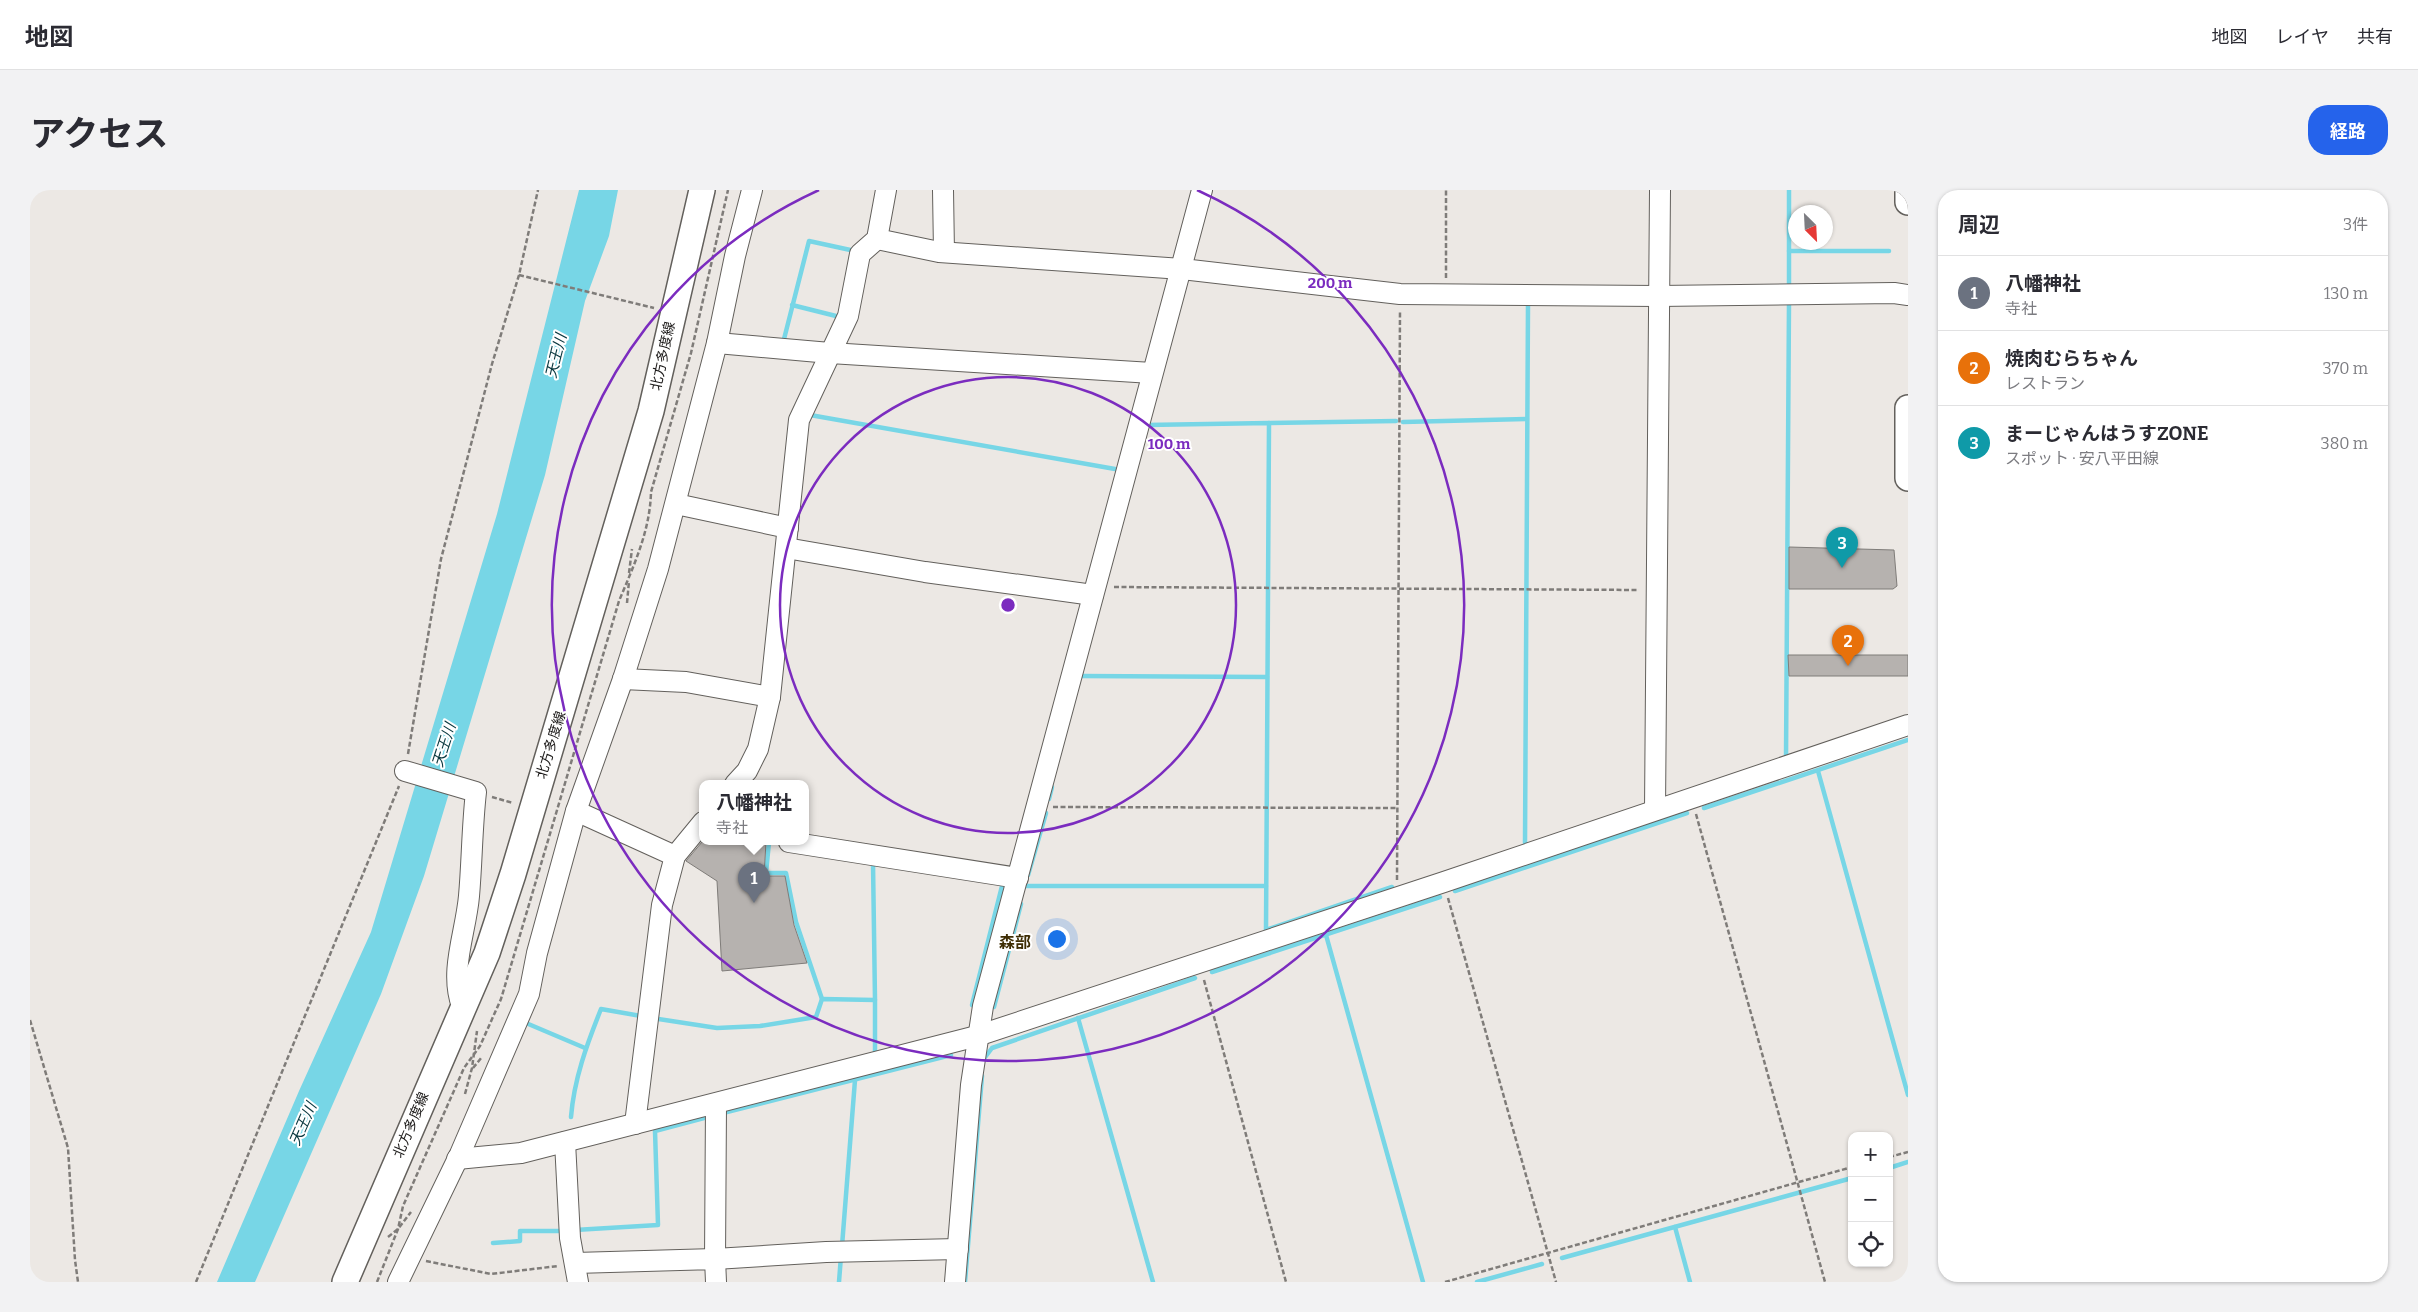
<!DOCTYPE html>
<html lang="ja">
<meta charset="utf-8">
<style>
body{margin:0;font-family:Bitter,"Noto Sans JP",serif;background:#f2f2f3;color:#2b2b33}
.controls{position:absolute;right:15px;bottom:15px;display:grid;overflow:hidden;border-radius:10px;box-shadow:0 1px 4px #0004}
.controls button{width:45px;height:45px;display:grid;place-items:center;padding:0;border:0;border-bottom:1px solid #e1e1e2;background:#fff;color:#2b2b33;font:25px sans-serif}
.compass{position:absolute;left:1758px;top:15px;width:45px;height:45px;border-radius:50%;background:#fff;box-shadow:0 1px 4px #0004;rotate:156deg}
.you{position:absolute;left:1026px;top:748px;width:18px;height:18px;margin:-12px;border:4px solid #fff;border-radius:50%;background:#1a73e8;box-shadow:0 0 0 8px #1a73e833}
.badge{display:grid;place-items:center;width:32px;height:32px;border-radius:50%;background:#2563eb;color:#fff;font-size:16px;font-weight:700}
.pin{position:absolute;translate:-50% -41px;filter:drop-shadow(0 1px 2px #0008)}
.pin::after{content:'';position:absolute;top:26px;width:18px;height:15px;background:inherit;clip-path:polygon(0 0,100% 0,50% 100%)}
.popup{position:absolute;left:669px;top:590px;width:110px;height:65px;box-sizing:border-box;display:grid;place-content:center;border-radius:10px;background:#fff;filter:drop-shadow(0 1px 4px #0005);font-size:16px;white-space:nowrap;color:#7c7c81}
.popup b{font-size:19px;color:#2b2b33}
.popup::after{content:'';position:absolute;left:50%;top:100%;margin-left:-10px;border:10px solid transparent;border-top-color:#fff}
.list{margin:0;padding:0;list-style:none}
h2{display:flex;justify-content:space-between;align-items:center;height:65px;margin:0;padding:0 20px;font-size:21px}
h2 small{font-size:16px;font-weight:400;color:#7c7c81}
.list li{display:grid;grid-template-columns:32px 1fr auto;gap:15px;align-items:center;box-sizing:border-box;height:75px;padding:0 20px;border-top:1px solid #e1e1e2}
.list b{display:block;font-size:19px;white-space:nowrap}
.list p{margin:0;font-size:16px;white-space:nowrap;color:#7c7c81}
.list em{font-size:16px;font-style:normal;color:#7c7c81}
.icon{flex:none;width:28px;height:28px;fill:none;stroke:currentColor;stroke-width:2;stroke-linecap:round;stroke-linejoin:round}
.map{position:relative;flex:none;width:1878px;height:1092px;overflow:hidden;border-radius:20px}
header{display:flex;align-items:center;gap:30px;box-sizing:border-box;height:70px;padding:0 25px;background:#fff;border-bottom:1px solid #e1e1e2}
header strong{font-size:24px}
nav{display:flex;gap:28px;margin-inline-start:auto;font-size:18px}
.intro{display:flex;align-items:center;justify-content:space-between;box-sizing:border-box;height:120px;padding:0 30px}
h1{margin:0;font-size:35px}
.button{padding:12px 22px;border-radius:20px;background:#2563eb;color:#fff;font-size:18px;font-weight:700}
main{display:flex;gap:30px;padding:0 30px}
aside{flex:1;background:#fff;border-radius:20px;box-shadow:0 1px 4px #0004}
.map>svg:first-child{display:block}
</style>
<header>
<strong>地図</strong>
<nav><a>地図</a><a>レイヤ</a><a>共有</a></nav>
</header>
<div class="intro"><h1>アクセス</h1><a class="button">経路</a></div>
<main>
<div class="map">
<svg width="1878" height="1092" viewBox="0 0 1878 1092">
<rect width="100%" height="100%" fill="#ece8e4"/>
<path fill="#77d6e6" d="M549,0H588L579,46L555,111L515,285L394,686L351,804L225,1092H187L269,901L341,742L467,324Z"/>
<g fill="none" stroke-linecap="round" stroke-linejoin="round">
<g stroke="#77d6e6" stroke-width="4.5">
<path d="M1759,61H1859"/>
<path d="M1759,95V0"/>
<path d="M762,115L810,127"/>
<path d="M753,153L779,51L825,61"/>
<path d="M780,225L1085,279"/>
<path d="M1117,232L1116,235L1239,233L1236,740L1362,697"/>
<path d="M1373,232L1497,229"/>
<path d="M1239,233L1366,231"/>
<path d="M1050,486L1237,487"/>
<path d="M1756,568L1759,111"/>
<path d="M1788,581L1878,905"/>
<path d="M1019,609L1022,597"/>
<path d="M1674,618L1878,550"/>
<path d="M739,652L736,683H756L766,732L792,809"/>
<path d="M1495,653L1498,114"/>
<path d="M998,685L1016,623"/>
<path d="M995,696H1236"/>
<path d="M1425,701L1657,623"/>
<path d="M1296,745L1393,1092"/>
<path d="M1182,782L1410,707"/>
<path d="M845,810V862"/>
<path d="M945,816L942,815L972,696L970,692"/>
<path d="M964,817L991,714"/>
<path d="M622,828L687,838L730,836L786,827L792,809L845,810L843,673H846"/>
<path d="M1048,828L1123,1092"/>
<path d="M496,833L555,858"/>
<path d="M953,870L962,858L1165,788"/>
<path d="M693,923L921,865"/>
<path d="M541,927C544,889 557,854 571,819L611,826"/>
<path d="M1859,978L1878,972"/>
<path d="M1645,1037L1660,1092"/>
<path d="M545,1040L628,1035L625,941L674,928"/>
<path d="M463,1053L490,1051V1041H534"/>
<path d="M812,1056L825,890"/>
<path d="M1532,1068L1822,988"/>
<path d="M809,1092L811,1066"/>
<path d="M935,1092L952,886"/>
<path d="M1447,1092L1512,1074"/>
</g>
</g>
<g fill="#b6b2af" stroke="#7f7c79">
<path d="M1759,357L1864,360L1867,396L1863,399H1759Z"/>
<path d="M1758,465H1878V486H1759Z"/>
<path d="M672,652H736L734,686H755L764,735L777,773L692,781L687,691L656,671Z"/>
</g>
<g fill="none" stroke-linecap="round" stroke-linejoin="round">
<defs>
<g id="minor">
<path d="M913,0L914,62"/>
<path d="M847,49L909,62L1152,79L1370,104L1628,106L1864,103L1878,105"/>
<path d="M687,153L800,163L1122,183"/>
<path d="M646,314L758,338"/>
<path d="M756,358L895,382L1063,405"/>
<path d="M593,489L656,492L740,507"/>
<path d="M375,581L446,602C442,637 442,672 439,706C436,742 419,781 432,816"/>
<path d="M705,594L717,581L728,559L740,507L769,230L818,126L830,64L847,49L856,0"/>
<path d="M1625,620L1630,0"/>
<path d="M546,621L645,666"/>
<path d="M759,652L988,688"/>
<path d="M686,915L685,1069L796,1062L928,1059"/>
<path d="M605,934L632,715L645,666L673,632"/>
<path d="M535,952L540,1048L548,1092"/>
<path d="M427,969L491,963L947,846L1414,692L1878,535"/>
<path d="M545,1073L685,1069L686,1092"/>
<path d="M368,1092L430,964L499,804L507,763L546,621L593,489L628,379L687,153L705,66L722,0"/>
<path d="M925,1092L941,895L953,816L1172,0"/>
</g>
<g id="major">
<path d="M1878,0V12"/>
<path d="M1878,218V288"/>
<path d="M315,1092L457,763L483,684L621,221L672,0"/>
</g>
</defs>
<use href="#minor" stroke="#63605c" stroke-width="22"/>
<use href="#major" stroke="#63605c" stroke-width="28"/>
<g stroke="#7f7c79" stroke-width="2.5" stroke-dasharray="5 2.5" stroke-linecap="butt">
<path d="M489,85L624,118"/>
<path d="M1416,88V0"/>
<path d="M599,383L602,359"/>
<path d="M1084,397L1609,400"/>
<path d="M597,413L599,391"/>
<path d="M378,564L411,369L462,174L489,85L508,0"/>
<path d="M462,607L483,613"/>
<path d="M1023,617L1367,618"/>
<path d="M1666,624L1795,1092"/>
<path d="M1367,690L1370,121"/>
<path d="M1418,708L1526,1092"/>
<path d="M1174,790L1256,1092"/>
<path d="M0,830L38,958L45,1070L48,1092"/>
<path d="M443,878L452,867"/>
<path d="M435,904L442,878L447,841"/>
<path d="M1859,967L1878,962"/>
<path d="M358,1047L368,1039L381,1022"/>
<path d="M396,1071L461,1084L528,1076"/>
<path d="M166,1092L369,596"/>
<path d="M347,1092L368,1039L373,1016L434,878L450,856L471,809L589,411C604,375 620,341 621,302L661,163L698,0"/>
<path d="M1415,1092L1822,977"/>
</g>
<use href="#minor" stroke="#fff" stroke-width="20"/>
<use href="#major" stroke="#fff" stroke-width="25"/>
</g>
<g fill="none" stroke="#7b2cbf" stroke-width="2.5">
<circle cx="978" cy="415" r="228"/>
<path d="M1167 0A456 456 0 1 1 789 0"/>
</g>
<g text-anchor="middle" dominant-baseline="central" stroke-width="4" stroke-linejoin="round" paint-order="stroke">
<g font-size="14" fill="#1b1918" stroke="#fff">
<text transform="translate(633 166) rotate(-78)">北方多度線</text>
<text transform="translate(521 555) rotate(-73)">北方多度線</text>
<text transform="translate(381 935) rotate(-67)">北方多度線</text>
</g>
<g font-size="15" font-style="italic" fill="#07363d" stroke="#fff">
<text transform="translate(526 166) rotate(-76)">天王川</text>
<text transform="translate(414 555) rotate(-72)">天王川</text>
<text transform="translate(273 934) rotate(-66)">天王川</text>
</g>
<g font-size="16" font-weight="bold" fill="#3f2e05" stroke="#fff">
<text x="985" y="752">森部</text>
</g>
</g>
<circle cx="978" cy="415" r="8" fill="#7b2cbf" stroke="#fff" stroke-width="2.5"/>
<g font-size="15" text-anchor="middle" font-weight="bold" fill="#7b2cbf" stroke="#fff" stroke-width="4" stroke-linejoin="round" paint-order="stroke">
<text x="1300" y="98">200 m</text>
<text x="1139" y="259">100 m</text>
</g>
</svg>
<div class="controls">
<button>+</button>
<button>−</button>
<button><svg class="icon" aria-label="locate" viewBox="0 0 24 24"><circle cx="12" cy="12" r="6"/><path d="M12 2v4M12 18v4M2 12h4M18 12h4"/></svg></button>
</div>
<svg class="compass" viewBox="-18 -18 36 36"><path d="M0-13l5 13h-10z" fill="#e53935"/><path d="M0 13l5-13h-10z" fill="#7c7c81"/></svg>
<div class="you"></div>
<div class="pin badge" style="left:724px;top:713px;background:#6b7280">1</div>
<div class="popup"><b>八幡神社</b>寺社</div>
<div class="pin badge" style="left:1818px;top:476px;background:#e8710a">2</div>
<div class="pin badge" style="left:1812px;top:378px;background:#0f9aa8">3</div>
</div>
<aside>
<h2>周辺<small>3件</small></h2>
<ul class="list">
<li><span class="badge" style="background:#6b7280">1</span><div><b>八幡神社</b><p>寺社</p></div><em>130 m</em></li>
<li><span class="badge" style="background:#e8710a">2</span><div><b>焼肉むらちゃん</b><p>レストラン</p></div><em>370 m</em></li>
<li><span class="badge" style="background:#0f9aa8">3</span><div><b>まーじゃんはうすZONE</b><p>スポット · 安八平田線</p></div><em>380 m</em></li>
</ul>
</aside>
</main>
